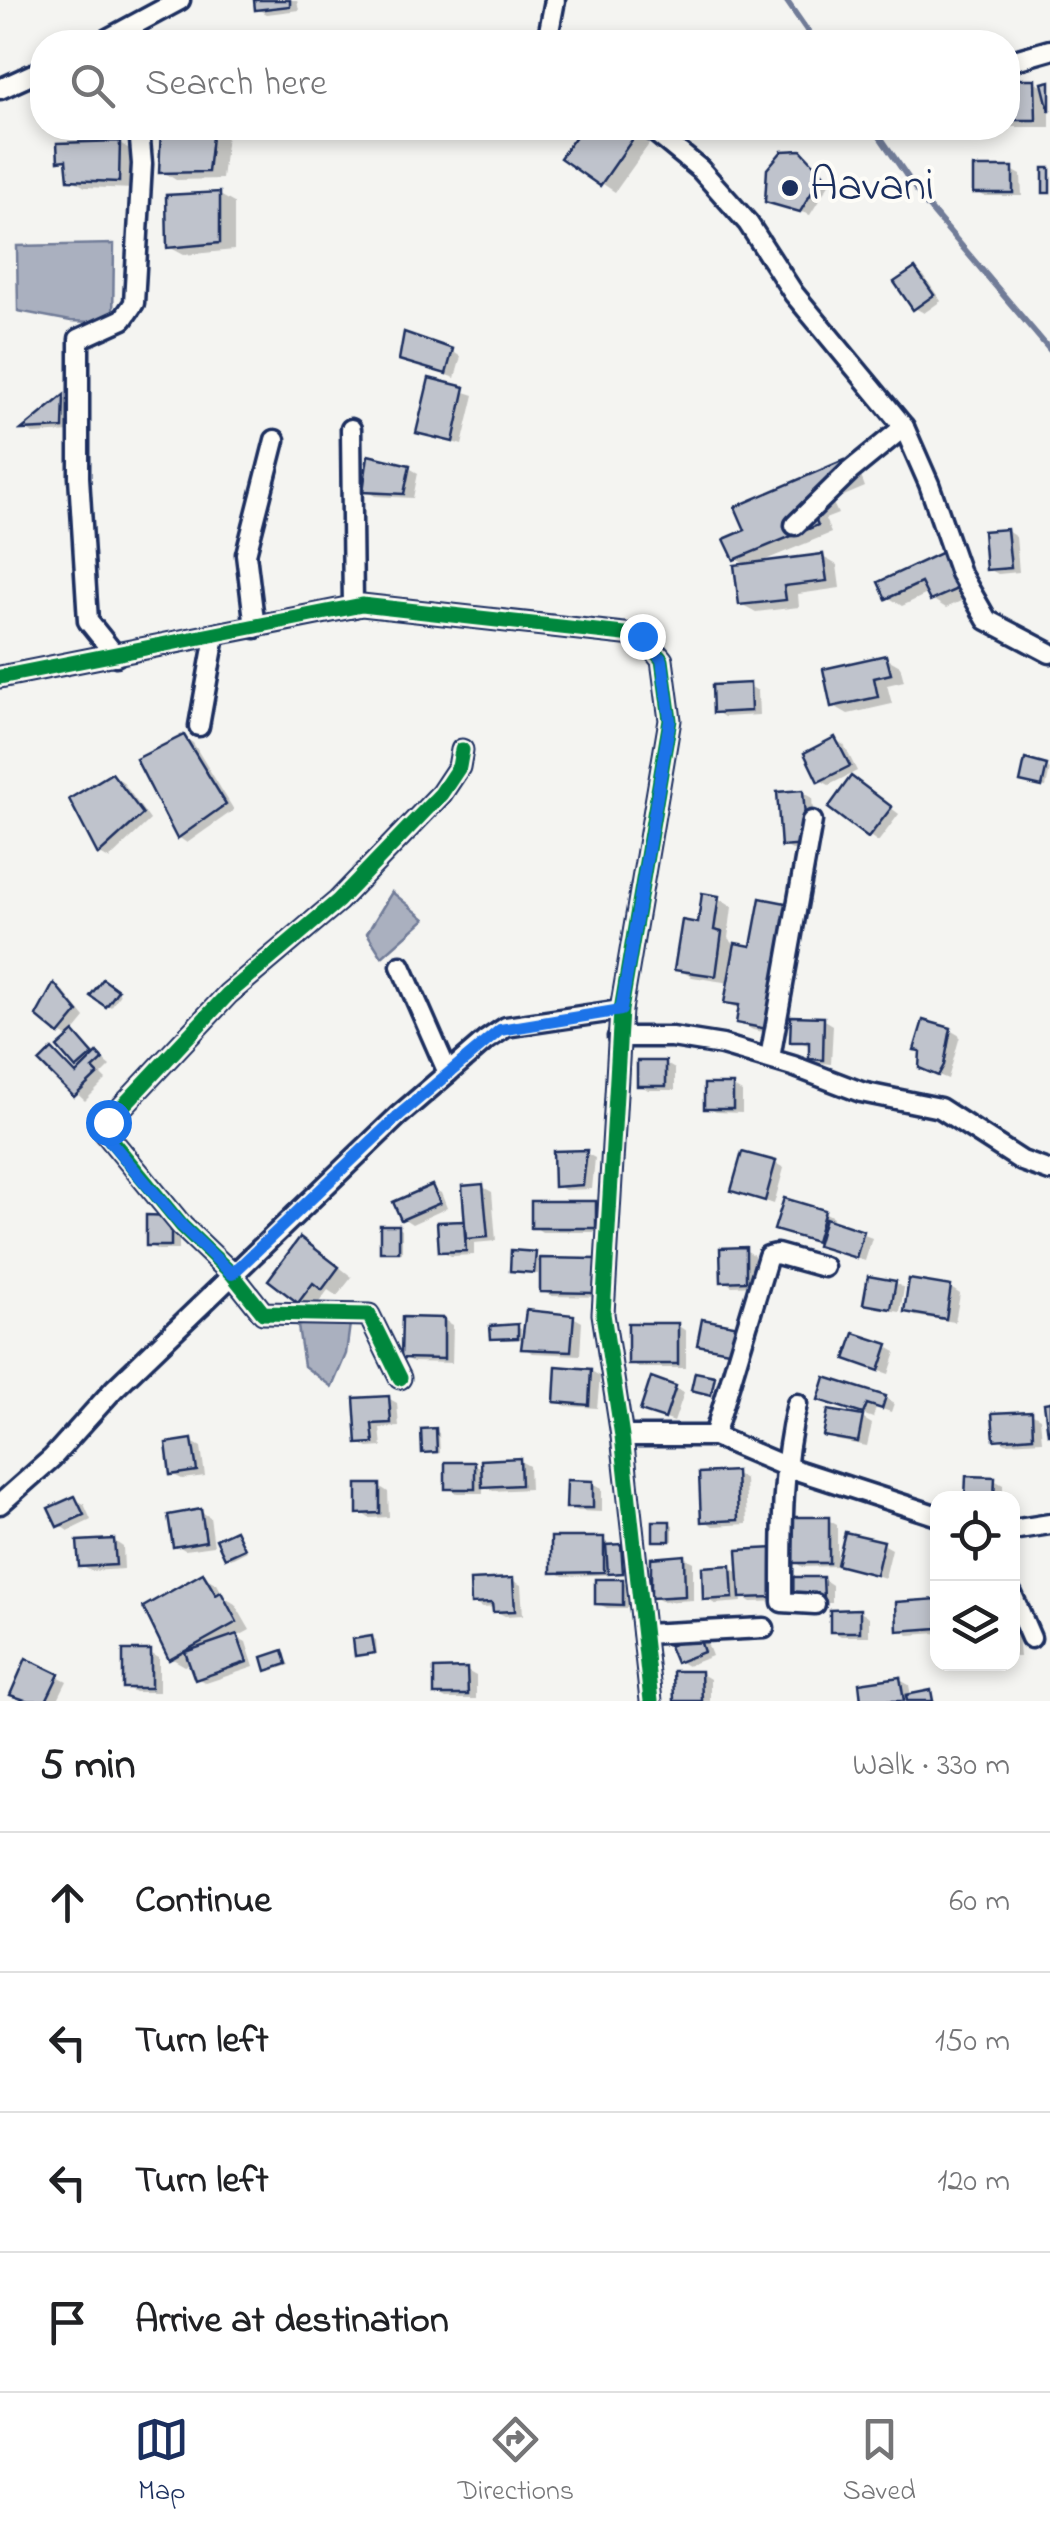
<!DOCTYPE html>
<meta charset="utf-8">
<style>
body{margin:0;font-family:"Indie Flower",sans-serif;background:#f2f2f2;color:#202124}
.controls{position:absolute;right:30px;bottom:30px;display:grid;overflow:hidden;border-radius:20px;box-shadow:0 5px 15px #0003}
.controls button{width:90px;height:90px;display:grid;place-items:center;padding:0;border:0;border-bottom:2px solid #e0e0e0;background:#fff;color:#202124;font:50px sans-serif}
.stop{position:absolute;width:30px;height:30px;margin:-22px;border:8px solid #1a73e8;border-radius:50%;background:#fff}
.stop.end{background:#1a73e8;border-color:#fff;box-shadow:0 2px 10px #0008}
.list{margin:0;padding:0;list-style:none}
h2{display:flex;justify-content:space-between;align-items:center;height:130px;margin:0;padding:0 40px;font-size:42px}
h2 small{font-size:32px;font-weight:400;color:#757577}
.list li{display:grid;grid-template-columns:65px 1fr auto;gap:30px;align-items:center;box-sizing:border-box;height:140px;padding:0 40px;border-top:2px solid #e0e0e0}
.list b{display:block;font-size:38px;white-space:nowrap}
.list em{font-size:32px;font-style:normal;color:#757577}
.icon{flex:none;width:55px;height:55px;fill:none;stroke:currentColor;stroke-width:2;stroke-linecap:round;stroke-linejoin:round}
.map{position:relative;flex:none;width:1050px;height:1701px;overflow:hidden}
.search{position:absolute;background:#fff;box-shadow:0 5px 15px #0003;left:30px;right:30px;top:30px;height:110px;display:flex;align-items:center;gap:25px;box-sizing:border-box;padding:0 35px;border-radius:40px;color:#757577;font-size:38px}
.sheet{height:690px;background:#fff}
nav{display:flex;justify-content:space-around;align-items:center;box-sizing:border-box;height:140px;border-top:2px solid #e0e0e0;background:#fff;font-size:28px;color:#757577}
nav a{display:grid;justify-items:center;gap:5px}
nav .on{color:#1b2f5e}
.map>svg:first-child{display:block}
</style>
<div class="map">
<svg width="1050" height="1701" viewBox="0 0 1050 1701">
<rect width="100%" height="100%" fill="#f4f4f1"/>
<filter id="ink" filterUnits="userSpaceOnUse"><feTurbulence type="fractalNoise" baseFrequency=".01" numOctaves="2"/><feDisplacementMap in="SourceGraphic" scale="20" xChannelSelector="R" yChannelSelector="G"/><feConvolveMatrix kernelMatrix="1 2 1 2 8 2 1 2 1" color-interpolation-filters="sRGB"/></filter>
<g filter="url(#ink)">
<g fill="#aab0bf" stroke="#717c98" stroke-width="2.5">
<path d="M114,244L113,323L71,321L18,311L17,246Z"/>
<path d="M392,892L425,919L382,957L367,933Z"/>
<path d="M352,1309L346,1354L332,1387L304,1366L298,1326Z"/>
</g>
<g fill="#0003">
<path d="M256,0H297L299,10L267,14L257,9Z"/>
<path d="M1008,82H1035L1045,88L1050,83V127H1008Z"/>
<path d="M163,128H213L227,135L222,179L176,180L162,171Z"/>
<path d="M585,128L610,130L612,128H634L652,140L615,192L564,158Z"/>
<path d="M120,143L134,152L133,189L85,187L70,178L69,164L61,159Z"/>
<path d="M800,152L810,158L831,181L810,215L768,200Z"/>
<path d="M1012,170L1021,175L1022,196H984L975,191Z"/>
<path d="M220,195L234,203V250L184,255L169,247Z"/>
<path d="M915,271L924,276L941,301L924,313L915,308Z"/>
<path d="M452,351L461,357L455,378L401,359Z"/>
<path d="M431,381L474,395L462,445L419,432Z"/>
<path d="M64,398L72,403V432L33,434L26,429Z"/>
<path d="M409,468L418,473L413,498L375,496L366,491Z"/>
<path d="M859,471L865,487L832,501L838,514L825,519L831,533L758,563L823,557L837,565L840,588L798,594L799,607L756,612L741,604L748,566L736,559Z"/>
<path d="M1007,531L1016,537L1019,572L998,574L989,569Z"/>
<path d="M947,553L976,594L946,608L932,599L929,593L902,606L888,597Z"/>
<path d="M886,658L900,666L904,681L887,685L892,704L848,714L834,706Z"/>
<path d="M749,686L758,691L759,715L724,717L715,711Z"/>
<path d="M184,737L193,743L234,810L187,843L178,837Z"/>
<path d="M835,740L844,745L857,771L829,785L820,780Z"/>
<path d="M1046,767L1050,769L1046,787L1026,783Z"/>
<path d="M112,776L122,781L150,820L109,859L100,854L73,800Z"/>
<path d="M861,785L899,814L878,842L831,808Z"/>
<path d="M803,793L812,798L816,849L792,850L783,845Z"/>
<path d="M718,898L732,907L728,938L735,945L753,949L790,907L804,915L781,1035L753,1030L738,1022L741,1010L726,1002L730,983L692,977L677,969Z"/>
<path d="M104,982L120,994L111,1007L94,996Z"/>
<path d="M55,986L63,991L85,1018L72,1034L110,1066L101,1075L106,1080L85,1101L43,1062L53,1052L79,1075L84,1070L78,1067L70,1039L60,1033Z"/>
<path d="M823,1019L833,1025L831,1064L820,1063L811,1058V1046L793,1040Z"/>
<path d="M950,1030L960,1036L948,1079L931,1072Z"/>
<path d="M666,1064L675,1069V1090H648L639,1084Z"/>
<path d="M733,1087L742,1092V1113L716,1112L706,1107Z"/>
<path d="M586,1153L595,1158L592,1189L565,1190L556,1185Z"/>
<path d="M775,1163L784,1168L774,1204L734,1190Z"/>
<path d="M483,1187L492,1192L496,1241L474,1243V1255L451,1256L442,1251L440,1225L468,1223Z"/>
<path d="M432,1188L441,1193L447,1208L412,1224L403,1218Z"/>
<path d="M785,1201L824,1212L833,1217L832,1223L872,1238L865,1261L777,1229Z"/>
<path d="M595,1203L604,1208V1232H542L533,1226Z"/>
<path d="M148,1218L179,1223V1250H158L148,1245Z"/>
<path d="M398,1227L402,1230V1253L382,1250Z"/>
<path d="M315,1248L352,1277L337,1296L328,1290L314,1309L299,1301Z"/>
<path d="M745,1250L754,1255L755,1285L732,1286L723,1280Z"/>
<path d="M535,1254L539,1261L595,1262L604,1267V1297L552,1296L542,1291L543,1262H538V1274L512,1270Z"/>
<path d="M895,1283L904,1288L900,1312L875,1308L866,1303Z"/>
<path d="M951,1288L960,1294L955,1322L915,1316L906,1311Z"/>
<path d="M573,1317L582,1322L580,1355L533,1353L524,1348Z"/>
<path d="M444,1320L453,1325L452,1363L413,1362L404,1357Z"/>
<path d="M677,1325L686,1331V1368H640L631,1363Z"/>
<path d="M517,1327L521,1329V1339L493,1338Z"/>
<path d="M887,1347L896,1352L889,1374L857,1363Z"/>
<path d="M591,1371L600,1376L597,1408L566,1406L556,1401Z"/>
<path d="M675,1388L684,1393L674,1422L643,1410Z"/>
<path d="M388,1398L397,1403L399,1427L380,1428L382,1447L368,1448L359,1443Z"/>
<path d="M885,1398L894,1403L891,1412L876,1407L873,1418L821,1399Z"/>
<path d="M1031,1413L1040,1418L1042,1441L1006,1443L997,1438Z"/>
<path d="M862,1418L872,1424L867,1446L835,1440L826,1434Z"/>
<path d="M435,1431L439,1433L440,1453H429L425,1451Z"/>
<path d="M192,1442L201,1447L205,1476L182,1479L172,1474Z"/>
<path d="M520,1461L529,1466L530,1489L493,1491L483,1485V1493H457L447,1487L474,1464L484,1470Z"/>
<path d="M736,1474L745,1479L747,1524L713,1526L704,1520Z"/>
<path d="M968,1479L994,1480L1003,1485V1498H968Z"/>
<path d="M593,1483L602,1488V1512L578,1511L569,1506Z"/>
<path d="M379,1486L388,1492L389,1517L369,1518L360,1512Z"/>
<path d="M74,1499L84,1504L91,1520L68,1531L59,1525Z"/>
<path d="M201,1512L210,1517L214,1546L185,1550L176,1545Z"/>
<path d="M828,1520L837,1525V1566L802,1567L793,1561Z"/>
<path d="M669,1523L673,1525V1541L655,1539Z"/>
<path d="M236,1532L247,1551L231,1559L227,1557Z"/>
<path d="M603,1539L612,1547L624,1549L626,1574L563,1576L554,1571Z"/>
<path d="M114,1541L123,1547L124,1569L91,1571L81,1566Z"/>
<path d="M883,1544L892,1549L885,1578L840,1564Z"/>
<path d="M684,1557L693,1562V1600L663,1602L654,1597Z"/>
<path d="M731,1568L741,1574L785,1601L751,1602L741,1596L742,1602L715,1604L706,1599Z"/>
<path d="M203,1576L217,1584L225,1598L235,1604L250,1630L237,1637L246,1642L254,1667L206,1683L197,1678L192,1663L185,1666L171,1658Z"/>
<path d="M823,1579L832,1585V1603H805Z"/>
<path d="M512,1580L521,1585L523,1615L505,1616L495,1611V1607L482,1608L473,1603Z"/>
<path d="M622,1582L631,1587V1608H607L597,1603Z"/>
<path d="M938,1602V1633L909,1635L900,1629Z"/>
<path d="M860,1612L869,1617V1636H841L832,1631Z"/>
<path d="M1012,1633L1018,1635L1020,1657H1012Z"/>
<path d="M697,1637L707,1643L712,1656L687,1666L678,1661Z"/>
<path d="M372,1638L376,1640L377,1654L357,1655Z"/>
<path d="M150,1653L159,1658V1692H135L125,1687Z"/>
<path d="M283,1653L290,1665L272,1671L268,1669Z"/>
<path d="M28,1661L67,1681L57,1701H28L13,1694Z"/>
<path d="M467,1671L476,1676V1699H446L437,1694Z"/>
<path d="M700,1673L710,1679V1701H676Z"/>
<path d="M900,1680L909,1685L911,1696L930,1693L935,1701H864Z"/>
</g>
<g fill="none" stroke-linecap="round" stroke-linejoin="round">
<g stroke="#717c98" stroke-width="6">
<path d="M786,0L815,42"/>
<path d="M874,128L926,204L1050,350"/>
</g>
</g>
<g fill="#bfc3cc" stroke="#1b2f5e" stroke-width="2.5">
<path d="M254,0H290V6L255,10Z"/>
<path d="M1008,79H1035L1036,120H1008Z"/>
<path d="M1050,81V111H1049L1042,83Z"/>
<path d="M161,128H213L208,172L159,173Z"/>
<path d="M582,128H635L639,130L600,186L560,158Z"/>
<path d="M120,141L119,182L68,180L66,160L58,161L57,143Z"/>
<path d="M801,150L823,174L800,212L765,202L767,169L782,151Z"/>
<rect x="973" y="167" width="40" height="26"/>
<rect x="1043" y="168" width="7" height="25"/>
<path d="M220,192V243L167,248L166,195Z"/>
<path d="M915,268L934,295L913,310L894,282Z"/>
<path d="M404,332L453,349L446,374L399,360Z"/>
<path d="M429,378L465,387L453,442L416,433Z"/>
<path d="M64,395L63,428L21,430Z"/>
<path d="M368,455L410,465L404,494L363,492Z"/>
<path d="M844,460L852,479L812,511L818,525L734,560L724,539L745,530L735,507Z"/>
<path d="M1007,529L1011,568L986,570L983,531Z"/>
<path d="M947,550L964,586L930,601L921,583L886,599L878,582Z"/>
<path d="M823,554L827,581L784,586L786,600L739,605L734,565Z"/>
<path d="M886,655L891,674L874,678L878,697L831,707L823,669Z"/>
<path d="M750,683L751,711L713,713L712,685Z"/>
<path d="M184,735L226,804L177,839L136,759Z"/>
<path d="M835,737L850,766L818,782L804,753Z"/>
<path d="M1025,759L1047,765L1042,787L1020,782Z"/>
<path d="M112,773L143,814L98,855L69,799Z"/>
<path d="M851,776L892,807L868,838L828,808Z"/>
<path d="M803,790L807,845L781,847L777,792Z"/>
<path d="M702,893L719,896L714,930L722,932L716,976L674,970L682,920L698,923Z"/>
<path d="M760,898L791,904L767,1029L736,1023L739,1005L724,1003L735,943L751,946Z"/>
<path d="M103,979L118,990L106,1007L90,996Z"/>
<path d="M54,983L78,1012L59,1035L36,1016Z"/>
<path d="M791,1016L824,1017L823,1060L809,1059V1042H790Z"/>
<path d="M923,1020L951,1028L944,1065L938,1076L919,1068L920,1051L914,1050Z"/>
<path d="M74,1032L93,1054L76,1069L57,1047Z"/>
<path d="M52,1049L76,1074L97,1053L103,1060L93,1069L98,1074L74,1097L39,1062Z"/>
<rect x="637" y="1061" width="29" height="25"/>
<rect x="704" y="1084" width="29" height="25"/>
<path d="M587,1150L583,1185L554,1187L553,1151Z"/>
<path d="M742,1152L776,1161L765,1201L731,1191Z"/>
<path d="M483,1184L488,1237L466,1239L462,1186Z"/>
<path d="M432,1185L440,1203L401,1220L393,1202Z"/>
<path d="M784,1198L825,1210L816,1242L774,1230Z"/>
<rect x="531" y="1201" width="65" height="27"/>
<path d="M146,1215L171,1216V1246H146Z"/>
<path d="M825,1218L864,1231L856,1258L817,1246Z"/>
<path d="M464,1221L466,1251L439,1252L437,1222Z"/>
<rect x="380" y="1225" width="19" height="27"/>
<path d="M300,1237L339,1267L322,1290L313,1283L298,1303L268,1280Z"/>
<path d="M746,1247V1281L721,1282L720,1248Z"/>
<path d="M511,1250L536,1252L534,1273L510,1271Z"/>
<path d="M540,1258L596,1259L595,1293L540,1292Z"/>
<path d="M868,1276L896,1281L891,1309L863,1304Z"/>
<path d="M909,1279L951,1286L946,1319L904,1312Z"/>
<path d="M526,1310L574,1315L571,1351L521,1349Z"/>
<path d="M402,1317L444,1318V1359L401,1358Z"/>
<path d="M702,1319L739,1326L734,1352L697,1345Z"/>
<rect x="628" y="1323" width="50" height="41"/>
<path d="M518,1324V1338L491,1339L490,1326Z"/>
<path d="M854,1333L888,1344L879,1371L845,1359Z"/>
<path d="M556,1366L591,1369L589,1405L554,1402Z"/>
<path d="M695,1372L715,1376L711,1395L691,1390Z"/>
<path d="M651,1377L676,1386L665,1419L640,1411Z"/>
<path d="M825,1377L886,1396L882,1409L867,1404L863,1414L818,1400Z"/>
<path d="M389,1396L391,1423L372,1424L374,1443L357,1444L354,1398Z"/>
<path d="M1050,1402V1434H1048L1044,1403Z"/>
<path d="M828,1410L863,1416L858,1442L823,1436Z"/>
<path d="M1032,1411L1033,1437L994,1440L992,1413Z"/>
<path d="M436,1428L437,1452L422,1453L421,1429Z"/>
<path d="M192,1439L197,1471L170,1475L166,1443Z"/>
<path d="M520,1458L521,1485L482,1487L481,1460Z"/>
<rect x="445" y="1462" width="30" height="27"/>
<path d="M736,1471L738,1520L701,1522L699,1473Z"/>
<path d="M966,1476L995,1477L994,1498H965Z"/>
<path d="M567,1480L593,1481V1508H566Z"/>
<path d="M357,1484H380V1513L357,1514Z"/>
<path d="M75,1496L84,1515L57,1527L48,1508Z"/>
<path d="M201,1509L206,1541L173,1547L168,1515Z"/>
<path d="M790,1517H829V1563H791Z"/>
<rect x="653" y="1521" width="17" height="20"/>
<path d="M236,1530L245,1549L225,1558L216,1539Z"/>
<path d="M845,1532L884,1541L876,1575L837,1565Z"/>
<path d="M551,1537H604V1572L551,1573Z"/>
<path d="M114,1539L116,1565L79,1567L77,1541Z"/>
<path d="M621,1544L623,1573L608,1574L606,1545Z"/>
<path d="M775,1548L777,1597L740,1598L737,1550Z"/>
<path d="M684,1555L685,1596L651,1598V1558Z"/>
<path d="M731,1565L733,1598L703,1600L702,1567Z"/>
<path d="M203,1573L216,1595L221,1592L237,1622L169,1660L143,1607Z"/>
<path d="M793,1577H823L824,1599H793Z"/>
<path d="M513,1578L515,1611L493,1612L492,1603L471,1604L470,1580Z"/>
<path d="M595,1579H623V1605L595,1604Z"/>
<path d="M938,1599V1628L897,1631L896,1602Z"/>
<path d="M860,1609V1632H830V1610Z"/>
<path d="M237,1634L247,1662L195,1680L185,1652Z"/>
<path d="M698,1634L704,1652L676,1663L669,1646Z"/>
<path d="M372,1636L375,1653L355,1656L353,1639Z"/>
<rect x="123" y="1650" width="28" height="38"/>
<path d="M283,1650L287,1664L266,1671L262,1657Z"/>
<path d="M26,1658L59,1674L46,1701H28L10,1695Z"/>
<path d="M467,1668L468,1695H434V1669Z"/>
<path d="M673,1671H701L702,1701H674Z"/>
<path d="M900,1677L904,1701H861L859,1683Z"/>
<path d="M931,1690L933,1701H907L906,1695Z"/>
</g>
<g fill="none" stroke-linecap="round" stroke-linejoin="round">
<defs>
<g id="minor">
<path d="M102,42L180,0"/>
<path d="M547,42L555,0"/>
<path d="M1008,62L1050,50"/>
<path d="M0,89L42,70"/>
<path d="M650,128L700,169L748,223L794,294L904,427L929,484L960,573L987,620L1050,653"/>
<path d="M351,429L353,607"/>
<path d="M795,525L850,471L904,427"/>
<path d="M255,628L246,554L275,440"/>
<path d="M116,656L88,621L79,477V339L123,319L134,303L142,164L139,128"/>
<path d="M0,677L362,605L642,636L662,660L670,720L621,1010L603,1314L622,1436L651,1701"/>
<path d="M199,726L215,636"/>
<path d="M401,966L448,1073"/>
<path d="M618,1037H672L722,1045L793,1066L861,1092L940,1108L1022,1161L1050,1171"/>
<path d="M770,1058L812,821"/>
<path d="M400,1378L369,1315L263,1313L232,1274L182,1226L104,1131L107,1123L228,994L338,901L441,794L459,767L462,750"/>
<path d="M797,1404C781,1469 782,1536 782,1602L815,1604"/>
<path d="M622,1436H714L787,1467L938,1516"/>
<path d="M714,1436L768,1256L777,1254L824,1267"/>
<path d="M0,1504L52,1458L114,1389L398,1116L485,1041L506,1027L621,1010"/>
<path d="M1012,1530L1050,1524"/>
<path d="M1012,1594L1031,1638"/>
<path d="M644,1634L764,1628"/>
</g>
</defs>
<use href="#minor" stroke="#1b2f5e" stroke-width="25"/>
<use href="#minor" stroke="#fdfcf7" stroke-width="18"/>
<defs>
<g id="cycleway">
<path d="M0,677L362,605L642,636L662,660L670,720L621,1010L603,1314L622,1436L651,1701"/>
<path d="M400,1378L369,1315L263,1313L232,1274L182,1226L104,1131L107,1123L228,994L338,901L441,794L459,767L462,750"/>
</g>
</defs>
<use href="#cycleway" stroke="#fdfcf7" stroke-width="21"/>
<use href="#cycleway" stroke="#00873e" stroke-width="15"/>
</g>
</g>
<g fill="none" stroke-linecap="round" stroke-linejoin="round" filter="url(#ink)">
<path stroke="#1a73e8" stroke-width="12" d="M108,1122L104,1133L109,1140L182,1226L232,1274L398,1116L500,1030L621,1010L670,720L662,660L642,636"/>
</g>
<circle fill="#1b2f5e" stroke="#fdfcf7" stroke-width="4" cx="790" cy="188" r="10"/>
<g text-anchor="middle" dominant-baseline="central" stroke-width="8" stroke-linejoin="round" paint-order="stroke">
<g font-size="45" fill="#1b2f5e" stroke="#fdfcf7" text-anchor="start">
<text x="810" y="188">Aavani</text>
</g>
</g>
</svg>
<div class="controls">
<button><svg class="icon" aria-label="locate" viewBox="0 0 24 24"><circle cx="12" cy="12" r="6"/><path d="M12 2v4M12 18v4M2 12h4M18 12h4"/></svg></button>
<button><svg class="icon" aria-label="layers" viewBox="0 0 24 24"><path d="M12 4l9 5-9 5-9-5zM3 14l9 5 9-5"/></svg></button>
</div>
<div class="stop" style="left:108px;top:1122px"></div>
<div class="stop end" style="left:642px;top:636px"></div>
<div class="search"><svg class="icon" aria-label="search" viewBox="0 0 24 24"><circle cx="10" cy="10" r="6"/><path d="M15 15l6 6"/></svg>Search here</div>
</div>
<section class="sheet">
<h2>5 min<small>Walk · 330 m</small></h2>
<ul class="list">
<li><svg class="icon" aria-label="ahead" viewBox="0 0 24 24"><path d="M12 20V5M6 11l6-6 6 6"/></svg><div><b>Continue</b></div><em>60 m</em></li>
<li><svg class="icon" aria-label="left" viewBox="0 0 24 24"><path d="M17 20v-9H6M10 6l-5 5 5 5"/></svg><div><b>Turn left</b></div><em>150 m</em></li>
<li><svg class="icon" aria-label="left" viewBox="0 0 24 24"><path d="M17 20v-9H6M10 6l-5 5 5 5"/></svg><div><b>Turn left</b></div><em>120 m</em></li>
<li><svg class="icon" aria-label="arrive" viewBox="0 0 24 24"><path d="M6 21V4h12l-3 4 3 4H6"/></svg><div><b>Arrive at destination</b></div></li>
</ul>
</section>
<nav>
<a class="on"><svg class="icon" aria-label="map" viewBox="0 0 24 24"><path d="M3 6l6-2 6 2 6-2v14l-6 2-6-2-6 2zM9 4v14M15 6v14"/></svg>Map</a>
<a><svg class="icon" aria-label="directions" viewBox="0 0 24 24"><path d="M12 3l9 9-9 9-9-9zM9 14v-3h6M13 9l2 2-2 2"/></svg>Directions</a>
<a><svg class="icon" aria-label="saved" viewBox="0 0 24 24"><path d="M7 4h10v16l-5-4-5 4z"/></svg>Saved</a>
</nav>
